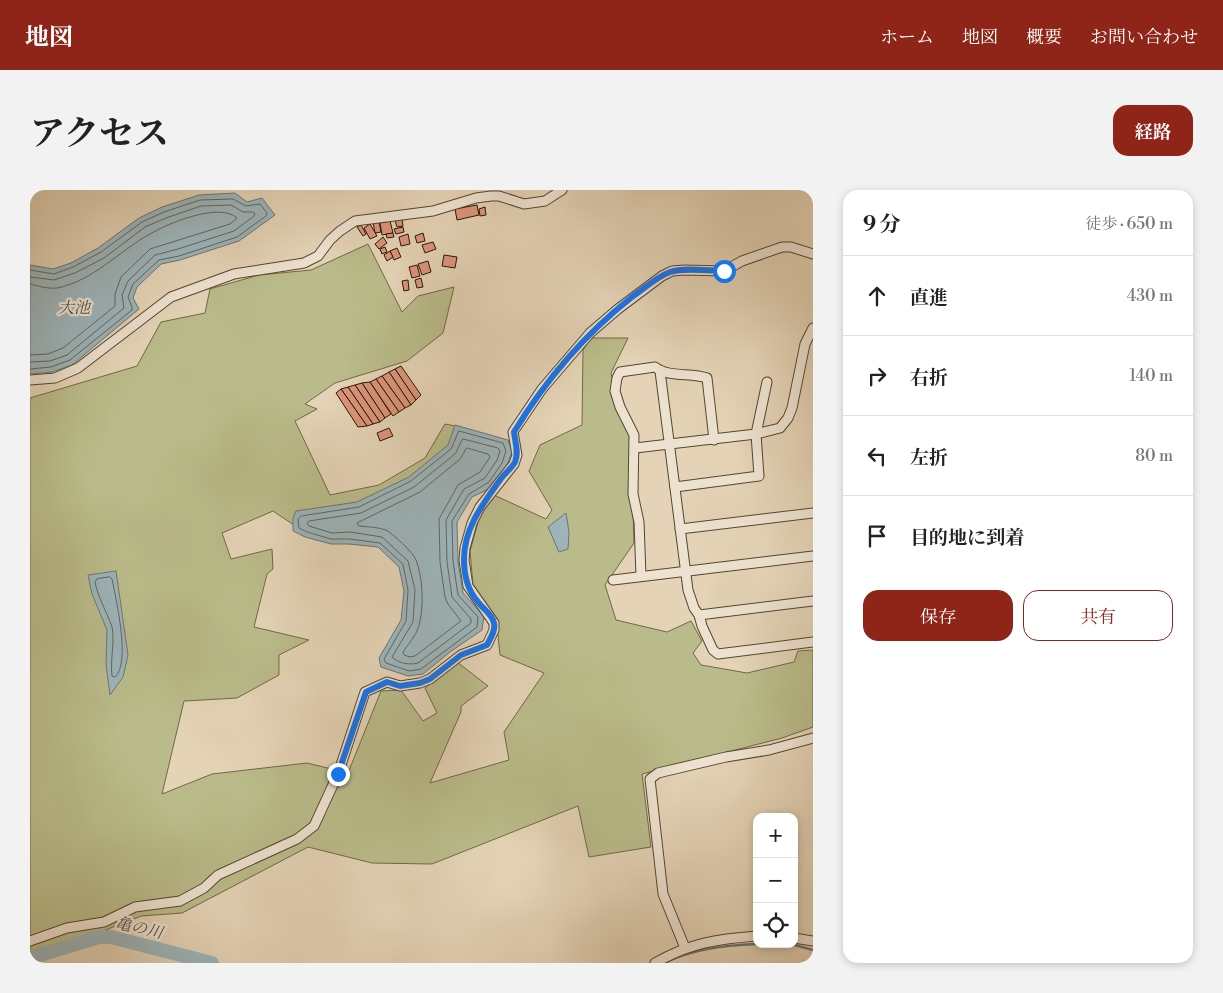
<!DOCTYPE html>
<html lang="ja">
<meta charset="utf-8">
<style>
body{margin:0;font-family:"Libre Bodoni","Noto Serif JP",serif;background:#f2f2f2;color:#222}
.controls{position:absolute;right:15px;bottom:15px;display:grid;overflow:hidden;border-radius:10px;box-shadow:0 2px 8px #0003}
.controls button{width:45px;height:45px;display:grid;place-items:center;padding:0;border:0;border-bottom:1px solid #e0e0e0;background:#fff;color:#222;font:25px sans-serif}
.stop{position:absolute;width:15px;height:15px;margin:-11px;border:4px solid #1a73e8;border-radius:50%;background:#fff}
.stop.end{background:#1a73e8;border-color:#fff;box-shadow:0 1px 5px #0008}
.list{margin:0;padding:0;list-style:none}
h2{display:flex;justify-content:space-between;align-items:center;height:65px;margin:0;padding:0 20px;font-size:21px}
h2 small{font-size:16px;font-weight:400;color:#767676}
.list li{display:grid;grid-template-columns:32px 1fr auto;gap:15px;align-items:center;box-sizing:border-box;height:80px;padding:0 20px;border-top:1px solid #e0e0e0}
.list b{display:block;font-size:19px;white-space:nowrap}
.list em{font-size:16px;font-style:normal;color:#767676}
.actions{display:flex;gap:10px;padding:15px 20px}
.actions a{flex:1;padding:11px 0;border:1px solid #8f2418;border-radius:15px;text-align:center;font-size:18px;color:#8f2418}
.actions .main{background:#8f2418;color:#fff}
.icon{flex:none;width:28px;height:28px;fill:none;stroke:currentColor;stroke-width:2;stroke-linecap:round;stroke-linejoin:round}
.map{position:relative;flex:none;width:783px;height:773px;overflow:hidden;border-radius:15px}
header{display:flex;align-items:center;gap:30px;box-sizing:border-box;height:70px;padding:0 25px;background:#8f2418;color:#fff}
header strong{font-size:24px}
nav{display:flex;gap:28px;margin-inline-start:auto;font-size:18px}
.intro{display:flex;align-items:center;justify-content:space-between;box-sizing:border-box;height:120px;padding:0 30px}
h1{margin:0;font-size:35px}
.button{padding:12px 22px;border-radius:15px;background:#8f2418;color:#fff;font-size:18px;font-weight:700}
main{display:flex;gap:30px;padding:0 30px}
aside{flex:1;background:#fff;border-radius:15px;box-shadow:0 2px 8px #0003}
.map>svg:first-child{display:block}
</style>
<header>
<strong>地図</strong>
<nav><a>ホーム</a><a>地図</a><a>概要</a><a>お問い合わせ</a></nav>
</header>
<div class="intro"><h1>アクセス</h1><a class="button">経路</a></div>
<main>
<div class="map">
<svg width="783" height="773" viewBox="0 0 783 773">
<rect width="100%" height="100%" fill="#e4d3b6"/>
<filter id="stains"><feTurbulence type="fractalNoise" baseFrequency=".004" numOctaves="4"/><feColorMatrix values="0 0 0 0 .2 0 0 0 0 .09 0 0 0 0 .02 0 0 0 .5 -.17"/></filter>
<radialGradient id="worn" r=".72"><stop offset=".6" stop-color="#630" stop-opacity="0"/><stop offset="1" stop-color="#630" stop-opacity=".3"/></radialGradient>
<path fill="#babb8a" stroke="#706846" d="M338,54L372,122L388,106L424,97L413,143L377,171L305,193L275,214L287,219L265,231L300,305L349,295L395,268L415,234L430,237L411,278L334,320L264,335L243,321L192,343L201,369L242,359L243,379L237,384L224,437L279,450L249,465V485L207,508L154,511L132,604L182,584L277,573L318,583L351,501L371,500L393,531L407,523L395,498L427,472L458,496L431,516V522L400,593L479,570L474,542L514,483L470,465L466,427L443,395L440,361L451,322L464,305L516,329L522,320L499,281L510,255L552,235L553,160L561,148H598L581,183L592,230L601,249L604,353L575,395L586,430L637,442L661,431L672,451L663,463L671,475L717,483L764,472L768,461L783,460V537L752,548L612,584L621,657L559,667L548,616L402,674L342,673L278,657L152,723L111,726L58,747L0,764V208L107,176L131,132L175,123L180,99L229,85L281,80Z"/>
<g fill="#9cb4ba" stroke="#6d7570">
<path d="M205,3L217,12L232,8L245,25L209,51L150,70L131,74L107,97L103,108L109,119L42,175L22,182L0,184V75L23,79L41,73L68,58L109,28L132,17L169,5Z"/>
<path d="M425,235L478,250L482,262L477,275L463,297L442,307L427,332L428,371L433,403L454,426L452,440L420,462L393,484L378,486L351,477L349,468L371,430L374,401L369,377L348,357L319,354H301L275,347L263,341V328L266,321L327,312L379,287L418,255Z"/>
<path d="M536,323L539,342L538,359L529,362L518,337Z"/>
<path d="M86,381L98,465L93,487L80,505L76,475L77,440L62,404L58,385Z"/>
</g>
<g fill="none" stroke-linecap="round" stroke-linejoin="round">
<g stroke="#62655e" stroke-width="1">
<path d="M0,80L24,84L43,77L71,62L112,32L134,22L170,10L203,9L216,16L230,14L237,23L236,26L207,47L149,66L129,70L103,94L98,107L102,117V120L40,170L21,177L0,179"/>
<path d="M0,87L24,90L45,83L74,68L115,37L136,28L171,16L201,15L213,22H223L225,24L224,26L204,41L148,59L125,65L98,91L92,105L94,118L37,165L20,171L0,172"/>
<path d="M0,94C8,96 18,99 27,98C63,91 89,61 120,44C138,33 190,12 207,28L200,34L120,59L91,87L85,104V116L33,158L18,164L0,165"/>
<path d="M429,241L473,253L476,261L472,273L459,292L439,304L422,331L423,371L428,405L448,427L447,437L391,479L379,481L356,473L354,469L376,431L378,400L373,374L350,353L320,349H301L277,342L269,338L268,329L271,326L329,317L381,291L421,259Z"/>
<path d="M433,249L468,258L470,261L467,270L455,288L434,299L416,330L417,372L422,407L441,429V433L388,473C380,475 369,474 362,467L383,432L385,400L378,371L352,347L320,342L302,343L279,336L277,333L279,331L331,323L384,297L425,264Z"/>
<path d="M437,258L458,264L460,267L450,282L428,295L409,329L410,372L415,407L418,414L431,431L385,466L380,467L374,465L373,462C378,454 387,445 389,435C394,418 393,387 386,370C383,362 363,344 356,340C348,337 337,337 329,336L327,333L390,302L430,269Z"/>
<path d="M80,387L82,389C86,410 101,473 85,487L82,486C80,471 85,450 82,437C77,422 68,408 65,392L67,389Z"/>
</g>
<g stroke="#6d7570" stroke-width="2.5">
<path d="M761,754L783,760"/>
<path d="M634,773C662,759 696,755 727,754"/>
</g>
<path stroke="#9cb4ba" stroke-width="14" d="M0,768L69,747H81L182,773"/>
</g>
<g fill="#db947b" stroke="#271601">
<path d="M447,15L449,25L427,30L425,19Z"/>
<path d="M455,17L456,25L450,26L449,19Z"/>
<path d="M372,29L373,36L367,37L365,30Z"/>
<path d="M349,31L351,42L345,43L343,32Z"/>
<path d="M360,31L363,43L352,45L350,33Z"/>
<path d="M340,34L347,46L340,49L334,38Z"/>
<path d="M331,35L336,44L333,46L327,37Z"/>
<path d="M373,37L374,42L366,44L364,39Z"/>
<path d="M363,43L364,47L357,48L356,44Z"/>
<path d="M393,43L395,51L387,53L385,46Z"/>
<path d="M378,44L380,54L371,56L369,47Z"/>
<path d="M353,47L357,53L349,59L345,54Z"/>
<path d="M403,52L406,59L395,63L392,55Z"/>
<path d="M355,57L357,62L352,64L350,59Z"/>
<path d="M367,58L371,67L364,70L360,61Z"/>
<path d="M360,61L363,67L357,71L354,65Z"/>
<path d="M414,65L427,67L425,78L412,76Z"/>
<path d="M398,71L401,82L392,85L388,74Z"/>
<path d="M387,75L390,86L382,88L379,77Z"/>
<path d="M391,88L393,97L387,98L385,90Z"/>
<path d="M378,90L379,100L374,101L372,91Z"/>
<path d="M371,176L391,205L386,210L365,179Z"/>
<path d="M365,179L386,210L381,215L359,182Z"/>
<path d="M359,182L381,215L375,218L352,186Z"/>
<path d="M352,186L375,218L369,222L346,189Z"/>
<path d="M346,189L369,222L363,226L340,192Z"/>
<path d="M340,192L361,224L355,228L332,193Z"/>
<path d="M332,193L355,228L350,232L325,195Z"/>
<path d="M325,195L350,232L343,234L318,197Z"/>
<path d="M318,197L343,234L337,236L311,199Z"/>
<path d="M311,199L337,236L328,237L306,203Z"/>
<path d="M359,238L363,246L350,251L347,243Z"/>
</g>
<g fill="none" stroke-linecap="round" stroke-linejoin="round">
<defs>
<g id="minor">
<path d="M630,181L658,400L664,418L669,425L672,436L683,460L688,464L783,452"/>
<path d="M0,190L25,188L48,178L141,107L204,84L274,73L288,66L300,50L310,41L325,31L403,21L446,8L461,6H469L494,14L515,11L532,0"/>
<path d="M605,258L726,244L750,238L758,228L762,218L775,154L783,138"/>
<path d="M645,297L729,286L726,244L737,192"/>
<path d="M650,339L783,323"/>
<path d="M611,386L609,332L603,304L604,245L590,217L585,201L587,188L590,182L625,177C639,188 661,182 677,188L684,250"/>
<path d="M583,390L783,366"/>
<path d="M669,425L783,411"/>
<path d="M764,748L783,751"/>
<path d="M0,751L37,738L74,732L105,717L150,711L174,698L188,685L267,649L284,636L308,584L335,502L357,492L370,496L390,493L400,489L431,465L457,455L464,440V433L438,396L434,370L435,358L442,333L450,317L484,274L487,265L483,242L512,199L560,143L588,119L632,86L642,81L654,80L694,81L712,71L752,57H761L783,64"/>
<path d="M655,758L633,704L620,589L628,583L696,567L739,560L783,548"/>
<path d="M625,773C660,753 687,749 727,746"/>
</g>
</defs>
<use href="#minor" stroke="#56452e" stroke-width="11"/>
<use href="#minor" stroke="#ede2d0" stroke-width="9"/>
</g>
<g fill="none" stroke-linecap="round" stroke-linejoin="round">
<path stroke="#1a73e8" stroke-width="6" d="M308,584L336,502L357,492L370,496L390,493L400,489L431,465L457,455C460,449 466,440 464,433C462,424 453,419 448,412C438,401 434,384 434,369C434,338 453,314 470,290C474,284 482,278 485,272C489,263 485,251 484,242C515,191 555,144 602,107C614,99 626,87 640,82C656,77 678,81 694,81"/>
</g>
<g text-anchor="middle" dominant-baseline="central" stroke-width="4.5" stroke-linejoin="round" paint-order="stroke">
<g font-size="16" font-style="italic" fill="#504d42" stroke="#ede2d0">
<text x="44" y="118">大池</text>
<text transform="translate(109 738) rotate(13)">亀の川</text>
</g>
</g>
<rect width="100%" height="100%" filter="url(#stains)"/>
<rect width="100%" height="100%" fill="url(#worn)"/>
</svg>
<div class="controls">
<button>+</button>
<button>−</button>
<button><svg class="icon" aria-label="locate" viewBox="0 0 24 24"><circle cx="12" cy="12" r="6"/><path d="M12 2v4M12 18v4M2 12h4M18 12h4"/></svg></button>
</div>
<div class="stop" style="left:694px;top:81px"></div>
<div class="stop end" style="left:308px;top:584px"></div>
</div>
<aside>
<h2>9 分<small>徒歩 · 650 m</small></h2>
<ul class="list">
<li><svg class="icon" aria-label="ahead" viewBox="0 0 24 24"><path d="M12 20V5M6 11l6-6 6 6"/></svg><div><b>直進</b></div><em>430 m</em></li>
<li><svg class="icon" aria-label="right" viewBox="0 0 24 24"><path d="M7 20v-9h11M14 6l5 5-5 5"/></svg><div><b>右折</b></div><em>140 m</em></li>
<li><svg class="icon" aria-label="left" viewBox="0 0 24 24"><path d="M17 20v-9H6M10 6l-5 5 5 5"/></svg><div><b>左折</b></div><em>80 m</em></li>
<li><svg class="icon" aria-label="arrive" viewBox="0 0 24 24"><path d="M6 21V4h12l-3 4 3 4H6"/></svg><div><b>目的地に到着</b></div></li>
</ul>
<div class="actions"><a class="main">保存</a><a>共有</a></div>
</aside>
</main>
